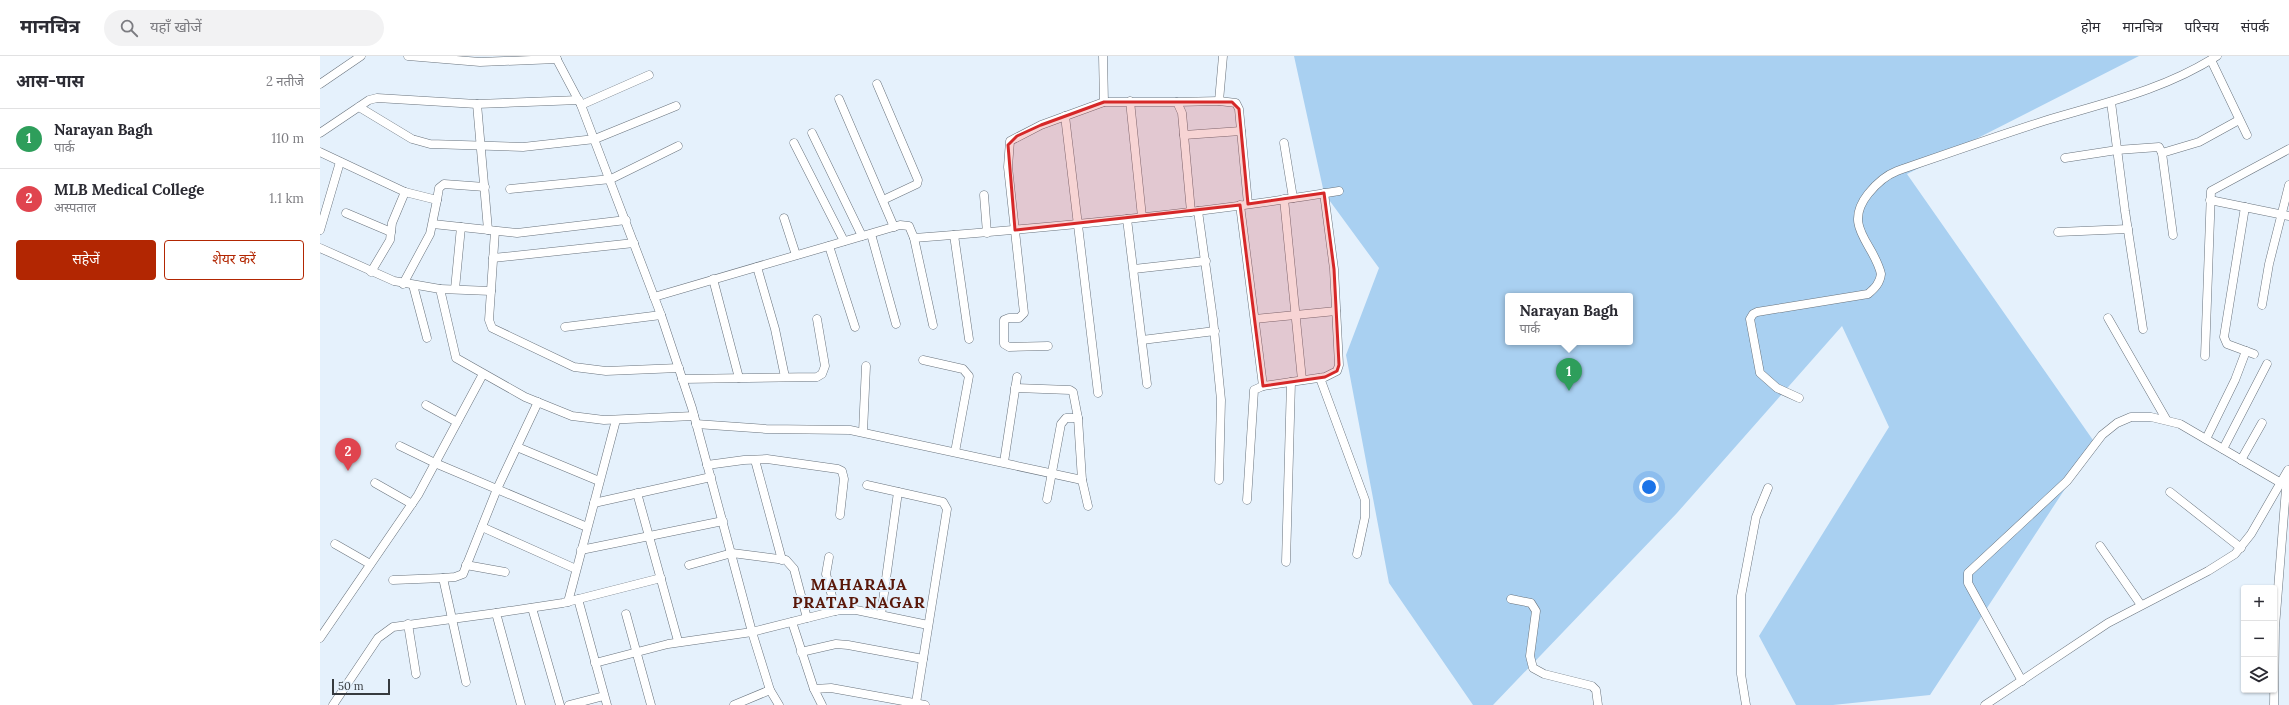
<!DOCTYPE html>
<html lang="hi">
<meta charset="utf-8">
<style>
body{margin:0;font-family:Lora,"Noto Sans Devanagari",serif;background:#f2f2f3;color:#2b2b33}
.controls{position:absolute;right:12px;bottom:12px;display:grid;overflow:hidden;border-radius:4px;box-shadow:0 1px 3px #0004}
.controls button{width:36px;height:36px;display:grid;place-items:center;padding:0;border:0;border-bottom:1px solid #e1e1e2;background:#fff;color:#2b2b33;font:20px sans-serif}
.scale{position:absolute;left:12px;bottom:10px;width:58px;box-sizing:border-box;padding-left:4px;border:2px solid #363a3e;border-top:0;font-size:11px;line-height:14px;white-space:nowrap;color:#363a3e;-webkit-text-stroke:3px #e5f1fc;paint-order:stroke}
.you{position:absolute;left:1329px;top:431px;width:14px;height:14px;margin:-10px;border:3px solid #fff;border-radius:50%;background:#1a73e8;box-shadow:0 0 0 6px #1a73e833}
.badge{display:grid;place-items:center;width:26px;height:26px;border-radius:50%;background:#b22602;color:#fff;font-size:13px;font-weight:700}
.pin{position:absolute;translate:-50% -33px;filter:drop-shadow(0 1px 2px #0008)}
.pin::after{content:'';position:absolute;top:21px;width:14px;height:12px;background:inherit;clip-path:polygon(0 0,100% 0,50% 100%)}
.popup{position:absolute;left:1185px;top:237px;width:128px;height:52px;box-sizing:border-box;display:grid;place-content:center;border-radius:4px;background:#fff;filter:drop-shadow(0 1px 3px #0005);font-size:13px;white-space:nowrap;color:#7c7c81}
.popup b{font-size:15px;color:#2b2b33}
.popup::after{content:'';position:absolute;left:50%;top:100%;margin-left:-8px;border:8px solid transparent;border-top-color:#fff}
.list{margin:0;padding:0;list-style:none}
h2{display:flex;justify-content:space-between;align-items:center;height:52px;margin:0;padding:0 16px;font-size:17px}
h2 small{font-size:13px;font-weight:400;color:#7c7c81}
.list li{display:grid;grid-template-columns:26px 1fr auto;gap:12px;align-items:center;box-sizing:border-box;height:60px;padding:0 16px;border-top:1px solid #e1e1e2}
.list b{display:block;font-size:15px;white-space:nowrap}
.list p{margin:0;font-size:13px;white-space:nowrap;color:#7c7c81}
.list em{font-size:13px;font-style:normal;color:#7c7c81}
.actions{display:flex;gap:8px;padding:12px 16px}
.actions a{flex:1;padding:9px 0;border:1px solid #b22602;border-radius:4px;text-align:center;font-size:14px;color:#b22602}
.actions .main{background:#b22602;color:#fff}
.icon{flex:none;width:22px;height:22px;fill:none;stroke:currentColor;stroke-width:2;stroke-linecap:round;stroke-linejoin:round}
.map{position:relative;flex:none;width:1969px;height:649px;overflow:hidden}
header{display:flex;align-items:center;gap:24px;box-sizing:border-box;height:56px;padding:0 20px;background:#fff;border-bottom:1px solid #e1e1e2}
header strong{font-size:19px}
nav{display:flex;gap:22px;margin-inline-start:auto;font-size:14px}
.search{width:280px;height:36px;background:#f2f2f3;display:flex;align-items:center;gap:10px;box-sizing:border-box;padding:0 14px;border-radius:22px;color:#7c7c81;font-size:15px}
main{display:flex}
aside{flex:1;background:#fff}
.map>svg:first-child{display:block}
</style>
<header>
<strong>मानचित्र</strong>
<div class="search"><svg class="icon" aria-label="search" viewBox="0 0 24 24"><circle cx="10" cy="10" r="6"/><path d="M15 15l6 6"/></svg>यहाँ खोजें</div>
<nav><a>होम</a><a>मानचित्र</a><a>परिचय</a><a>संपर्क</a></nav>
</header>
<main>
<aside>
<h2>आस-पास<small>2 नतीजे</small></h2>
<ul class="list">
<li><span class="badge" style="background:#2e9e5b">1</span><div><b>Narayan Bagh</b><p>पार्क</p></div><em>110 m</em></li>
<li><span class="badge" style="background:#e0444e">2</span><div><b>MLB Medical College</b><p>अस्पताल</p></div><em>1.1 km</em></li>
</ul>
<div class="actions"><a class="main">सहेजें</a><a>शेयर करें</a></div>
</aside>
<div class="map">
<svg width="1969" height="649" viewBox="0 0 1969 649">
<rect width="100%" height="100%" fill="#e5f1fc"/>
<path fill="#a9d0f1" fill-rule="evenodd" d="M974,0H1819L1587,118L1775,387L1610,639L1513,649H1476L1439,580L1569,371L1522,270L1357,457L1173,649H1153L1069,527L1026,299L1059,212L1004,137ZM1188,240H1310V286H1188Z"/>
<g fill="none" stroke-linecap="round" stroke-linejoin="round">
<defs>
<g id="minor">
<path d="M88,0L160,6L237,3"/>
<path d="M235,0L261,49L341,259L372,352L432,576L450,634L459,649"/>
<path d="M783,0L784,46"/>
<path d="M1891,4L1927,79"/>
<path d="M0,28L41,0"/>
<path d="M557,28L598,124L597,128L563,144"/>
<path d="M519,43L574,171"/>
<path d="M810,45L822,161"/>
<path d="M899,45L903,0"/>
<path d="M857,46L899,45L916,47L919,53L928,148"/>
<path d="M1791,46L1805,155L1823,273"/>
<path d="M157,48L168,174"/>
<path d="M261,49L329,19"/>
<path d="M39,51L92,83L110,88L203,91L275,83L356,50"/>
<path d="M745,60L778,337"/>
<path d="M0,77L49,44L57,42L157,48L259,44"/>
<path d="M492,77L542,180"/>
<path d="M864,79L921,75"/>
<path d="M474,87L524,185"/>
<path d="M964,87L973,142"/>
<path d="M0,96L85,136L117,144L119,132L124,128L165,131"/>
<path d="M1842,97L1879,86L1919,64"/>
<path d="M1745,102L1797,94L1839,91L1842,97L1853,179"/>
<path d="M190,133L291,123L358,90"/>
<path d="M664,139L667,177"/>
<path d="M964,143L982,324"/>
<path d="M1890,144L1969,160"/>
<path d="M920,149L943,330"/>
<path d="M1925,151L1904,281L1907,288L1934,298"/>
<path d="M878,155L893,263L901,344L899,424"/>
<path d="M26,157L71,176"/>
<path d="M464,162L476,199"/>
<path d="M807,163L827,328"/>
<path d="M113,168L197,177L306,164"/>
<path d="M0,174L20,106"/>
<path d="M175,175L169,264L172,272L254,311L286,315L359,312"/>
<path d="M1738,176L1808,173"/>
<path d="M551,178L576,268"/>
<path d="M634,179L649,283"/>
<path d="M594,182L613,269"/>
<path d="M509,190L535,271"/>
<path d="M0,192L74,225L120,233L136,302L205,341L252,360L284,364L374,360"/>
<path d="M173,202L314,187"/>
<path d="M437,211L455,273L465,321"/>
<path d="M814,213L886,205"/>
<path d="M51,216L70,184L72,167L85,136"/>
<path d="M393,223L419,322"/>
<path d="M83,228L110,178L117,144"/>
<path d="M93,229L107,282"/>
<path d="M120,233L171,235"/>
<path d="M135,233L141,171"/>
<path d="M334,241L580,169L589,170L594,182C736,171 878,158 1019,135"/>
<path d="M1942,249L1949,208L1969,129"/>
<path d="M1788,262L1846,363"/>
<path d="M935,263L1016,255"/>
<path d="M245,271L341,259"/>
<path d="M822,284L895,275"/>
<path d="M728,290L689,291L684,288V264L689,262H699L704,257L688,111L690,85L721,69L784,46H857L862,57L871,156"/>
<path d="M1885,300L1891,135L1969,93"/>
<path d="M603,304L643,313L649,320L635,396"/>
<path d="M1000,322L1045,444V461L1037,498"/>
<path d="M362,323L497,321L502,318L505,310L497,263"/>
<path d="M695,332L750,334L753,336L758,362L762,424L768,450"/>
<path d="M1479,342L1457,332L1440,317L1430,263L1433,258L1437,256L1548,238C1555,232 1560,227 1561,218C1554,187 1522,171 1548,138C1556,128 1564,120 1577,115C1626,98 1674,81 1724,65C1784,47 1844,34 1897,0"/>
<path d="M106,349L137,366"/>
<path d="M376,368L446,373L530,374L762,424"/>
<path d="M543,376L546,310"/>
<path d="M1886,383L1915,324L1926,295"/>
<path d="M80,390L115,407L267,471"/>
<path d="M197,391L279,425"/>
<path d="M1903,393L1947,308"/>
<path d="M435,404L462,504"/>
<path d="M1921,404L1942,367"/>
<path d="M684,406L697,321"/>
<path d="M387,409L424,404L447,403L518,413L522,415L524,423L520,459"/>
<path d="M55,427L92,448"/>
<path d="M547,429L623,446L627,453L596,647"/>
<path d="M1850,436L1921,492"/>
<path d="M317,437L358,585"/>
<path d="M727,443L741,368L746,362H758"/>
<path d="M927,444L934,334L943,330L1005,321L1017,315L1019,309L1014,213L1004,137"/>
<path d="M274,447L391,421"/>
<path d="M162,471L256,513"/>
<path d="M15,488L50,508"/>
<path d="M1780,490L1821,549"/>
<path d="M261,494L403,465"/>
<path d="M509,501L506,518L516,555"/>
<path d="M966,506L971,326"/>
<path d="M146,509L185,516"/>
<path d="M369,509L412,497L466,504L474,513L487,562"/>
<path d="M123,522L135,521L143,518L177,433L218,346"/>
<path d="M73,524L123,522L146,626"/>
<path d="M258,543L287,649"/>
<path d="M1191,543L1211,547L1216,555L1210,600L1213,612L1224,618L1272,630L1276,634L1278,649"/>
<path d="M248,546L296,364"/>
<path d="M212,552L240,649"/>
<path d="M306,558L331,649"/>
<path d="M561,559L578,436"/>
<path d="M472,566L494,633"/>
<path d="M88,568L96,618"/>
<path d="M0,582L98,439L163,318"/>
<path d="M481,596L516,588L528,589L603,603"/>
<path d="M275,607L348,588L432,576L519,554H536L608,569"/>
<path d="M1702,625L1648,527V517L1747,425L1782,379L1797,367L1811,361H1831L1860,368L1961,427"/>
<path d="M13,649L58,582L73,571L176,557"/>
<path d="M201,649L176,557L243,547L341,522"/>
<path d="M249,649L284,640"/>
<path d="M414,649L450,634"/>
<path d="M502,649L494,633L511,632L605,649"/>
<path d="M1426,649L1421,618V540L1436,461L1448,432"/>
<path d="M1665,649L1788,567L1888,515L1915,498L1931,478L1968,414"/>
<path d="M1954,649L1955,571L1967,420"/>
</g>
</defs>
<use href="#minor" stroke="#69737d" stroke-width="9"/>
<use href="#minor" stroke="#fff" stroke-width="8"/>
</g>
<path fill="#d62828" fill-opacity="0.2" stroke="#d62828" stroke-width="3" stroke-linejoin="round" d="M784,46H912L919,53L928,148L1004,137L1014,213L1019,309L1017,315L1005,321L943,330L920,149L695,174L688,89L697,80L721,69Z"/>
<g text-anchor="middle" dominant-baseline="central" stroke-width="4" stroke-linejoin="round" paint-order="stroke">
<g font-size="16" font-weight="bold" letter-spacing="1" fill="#591709" stroke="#e5f1fc">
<text x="539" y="528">MAHARAJA<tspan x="539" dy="18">PRATAP NAGAR</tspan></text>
</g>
</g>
</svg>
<div class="controls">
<button>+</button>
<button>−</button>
<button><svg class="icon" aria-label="layers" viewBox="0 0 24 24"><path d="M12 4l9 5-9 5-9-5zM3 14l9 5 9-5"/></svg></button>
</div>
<div class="scale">50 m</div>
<div class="you"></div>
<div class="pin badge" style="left:1249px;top:335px;background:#2e9e5b">1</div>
<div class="popup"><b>Narayan Bagh</b>पार्क</div>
<div class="pin badge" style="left:28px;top:415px;background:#e0444e">2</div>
</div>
</main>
